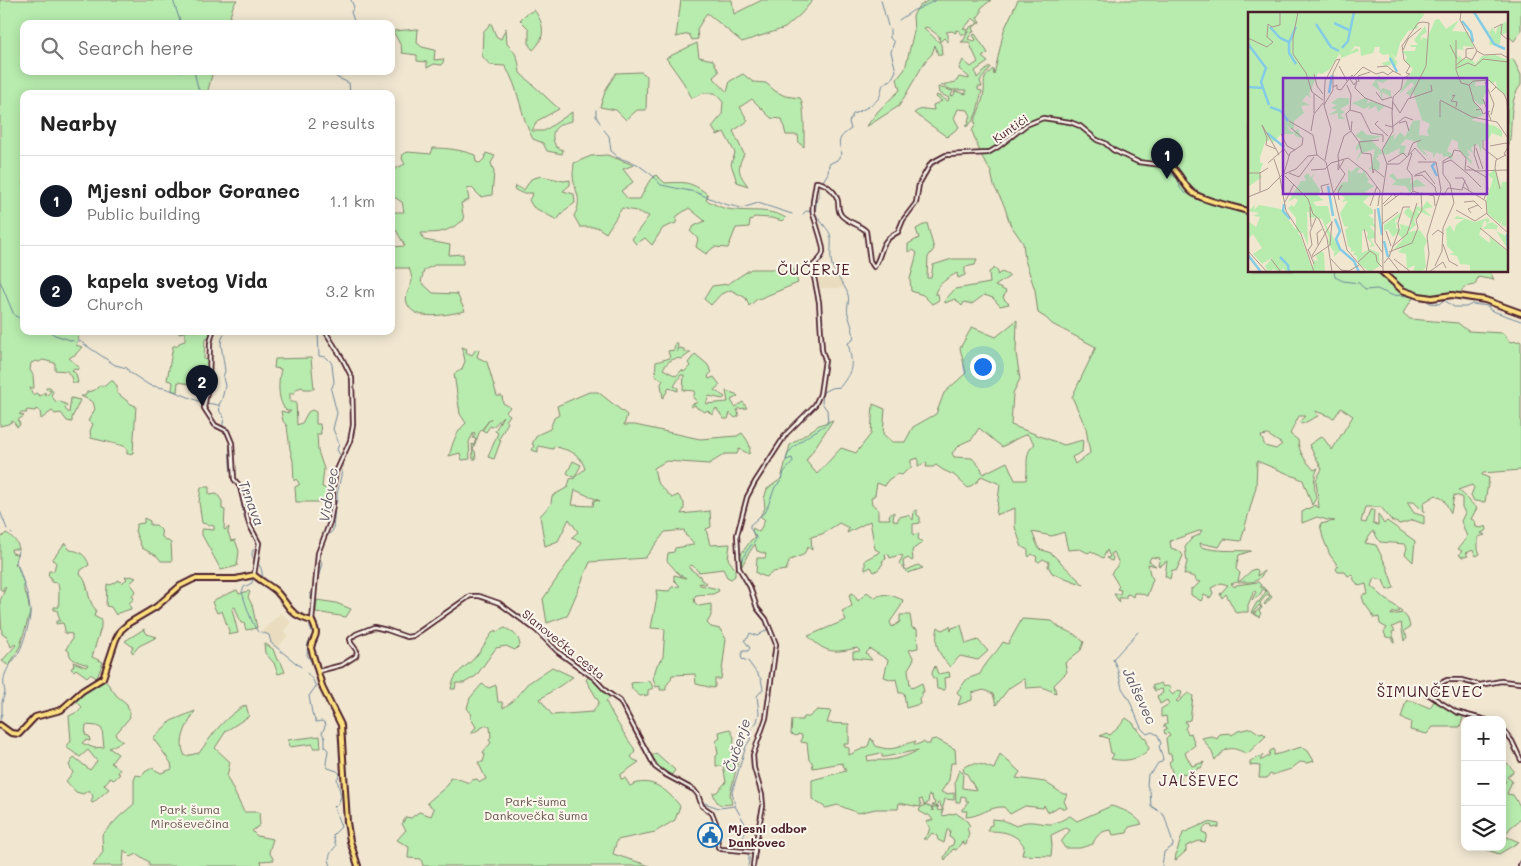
<!DOCTYPE html>
<meta charset="utf-8">
<style>
body{margin:0;font-family:Mali,sans-serif;background:#f2f2f2;color:#222}
.controls{position:absolute;right:15px;bottom:15px;display:grid;overflow:hidden;border-radius:10px;box-shadow:0 2px 12px #0003}
.controls button{width:45px;height:45px;display:grid;place-items:center;padding:0;border:0;border-bottom:1px solid #e0e0e0;background:#fff;color:#222;font:25px sans-serif}
.you{position:absolute;left:982px;top:366px;width:18px;height:18px;margin:-12px;border:4px solid #fff;border-radius:50%;background:#1a73e8;box-shadow:0 0 0 8px #1a73e833}
.badge{display:grid;place-items:center;width:32px;height:32px;border-radius:50%;background:#111827;color:#fff;font-size:16px;font-weight:700}
.pin{position:absolute;translate:-50% -41px;filter:drop-shadow(0 1px 2px #0008)}
.pin::after{content:'';position:absolute;top:26px;width:18px;height:15px;background:inherit;clip-path:polygon(0 0,100% 0,50% 100%)}
.list{margin:0;padding:0;list-style:none}
h2{display:flex;justify-content:space-between;align-items:center;height:65px;margin:0;padding:0 20px;font-size:21px}
h2 small{font-size:16px;font-weight:400;color:#767676}
.list li{display:grid;grid-template-columns:32px 1fr auto;gap:15px;align-items:center;box-sizing:border-box;height:90px;padding:0 20px;border-top:1px solid #e0e0e0}
.list b{display:block;font-size:19px;white-space:nowrap}
.list p{margin:0;font-size:16px;white-space:nowrap;color:#767676}
.list em{font-size:16px;font-style:normal;color:#767676}
.icon{flex:none;width:28px;height:28px;fill:none;stroke:currentColor;stroke-width:2;stroke-linecap:round;stroke-linejoin:round}
.map{position:relative;flex:none;width:1521px;height:866px;overflow:hidden}
.search{position:absolute;background:#fff;box-shadow:0 2px 12px #0003;left:20px;top:20px;width:375px;height:55px;display:flex;align-items:center;gap:12px;box-sizing:border-box;padding:0 18px;border-radius:10px;color:#767676;font-size:19px}
.panel{position:absolute;background:#fff;box-shadow:0 2px 12px #0003;left:20px;top:90px;width:375px;height:245px;border-radius:10px}
.map>svg:first-child{display:block}
</style>
<div class="map">
<svg width="1521" height="866" viewBox="0 0 1521 866">
<rect width="100%" height="100%" fill="#f1e7d1"/>
<filter id="ink" filterUnits="userSpaceOnUse"><feTurbulence type="fractalNoise" baseFrequency=".02" numOctaves="2"/><feDisplacementMap in="SourceGraphic" scale="10" xChannelSelector="R" yChannelSelector="G"/><feConvolveMatrix kernelMatrix="1 2 1 2 8 2 1 2 1" color-interpolation-filters="sRGB"/></filter>
<g filter="url(#ink)">
<g fill="#eadcbe">
<path d="M818,273L838,275L844,288H819Z"/>
<path d="M281,613L291,622L283,631L288,635L278,648L271,643L270,634H264L262,631Z"/>
</g>
<g fill="#b8ecae" stroke="#81866c" fill-rule="evenodd">
<path d="M0,0H237L233,6L228,24H24V71H213L207,94H24V331H80L76,345L82,347L76,354L69,358L79,367L77,370L74,368L72,370L76,374L78,383H73L71,377L67,371L55,370V363L43,360L39,362L36,361L31,363L30,370L33,375L34,388H30L33,395L36,393L40,396L45,392L46,396L51,391L46,389V387H50L53,392L51,395L56,402L59,401L67,405L65,409L69,413L71,398L80,400L72,418V422L67,421L61,413L55,414L52,411L41,419L40,411L36,409L35,411L27,410L26,411L27,413H20V415L24,416L18,420L20,425L17,427L13,421L8,424L0,426Z"/>
<path d="M681,0H732L734,14L762,0H813L801,14L785,28L742,42L707,13L697,29L698,39L692,40L689,34L676,37Z"/>
<path d="M929,0H991L981,8V13L977,18L980,22L972,28L974,32H972L968,39L973,41L976,40L973,35L975,34L988,53L982,57L988,62L975,71L977,78L989,67H991L980,81L982,87H978V90L982,91C978,104 978,120 966,127L967,124L969,123L968,120L971,116L968,110L958,109L954,118L959,127L947,137L914,113C920,108 926,109 934,110L933,105L942,101L936,97L937,95L948,101L949,98L939,93L938,87L953,91L951,96L954,95L955,91L966,94V90H952L941,85L956,82L959,77L969,79V77L959,69L963,60L971,67L978,62L969,42H961L964,40L970,27L976,25L978,22L972,18L968,24L963,28L967,30L966,34H960V31L956,30V33L952,31L946,32L948,34V42L944,38L940,42L939,36L927,27L924,28L941,44L942,55H938L935,45L932,54L926,60L899,106L866,127L879,110L900,90L897,79L905,69L914,31L913,16L918,7Z"/>
<path d="M1018,0H1521V31L1514,41L1507,35V14H1250V271H1490L1494,280L1478,277L1475,285L1464,287L1458,297L1415,295L1403,313L1410,319L1458,323L1468,331L1503,333L1510,342L1521,341V470L1483,473L1482,475L1489,478L1485,502L1474,501L1471,495L1474,488L1472,485L1458,490C1467,496 1469,502 1477,508L1471,519L1475,521L1476,527L1481,528L1486,526L1487,530L1481,533L1485,535L1478,537V549L1480,554L1476,556L1473,550L1466,553L1468,556L1463,557L1459,555L1462,551L1458,549L1467,537L1461,521L1465,513L1462,507V497L1454,495L1451,513L1444,500L1436,495L1423,503L1424,512L1414,502H1407L1414,513L1424,516V524L1413,520L1400,524L1392,521L1381,507H1365L1361,522L1366,523L1370,510H1374L1373,524L1378,525V514L1384,524L1387,521L1415,541L1413,562L1405,554L1407,548L1405,544L1380,542L1373,531L1365,543L1376,545L1387,567L1394,588L1387,590L1383,580L1374,578L1371,586L1387,600L1402,611L1392,613L1391,615L1403,613L1408,619L1410,627L1404,631L1407,637L1404,641L1401,623L1392,627L1395,631L1392,632L1395,641L1393,642V638L1386,637L1384,632L1387,628L1380,624L1379,617L1375,618L1364,603L1362,596L1368,594L1366,584L1359,586L1354,580L1353,574L1348,576L1345,572H1338L1336,569L1338,566L1330,555L1323,538L1320,524L1335,521L1327,520L1317,517L1302,523V512L1315,505L1319,508L1316,480L1322,469L1309,445L1322,436L1332,450L1353,416L1341,408L1334,418L1315,411L1318,416L1302,424L1299,422L1305,416H1299L1290,434L1298,440C1299,453 1305,460 1314,470L1318,468C1313,478 1314,487 1316,498L1312,505L1303,480L1257,461L1256,487L1241,541L1224,539L1219,547L1200,543L1201,547C1218,552 1234,550 1251,551L1239,555L1236,569L1240,573L1238,581H1240L1252,570L1256,569L1258,571L1257,576L1264,571C1256,589 1244,578 1231,584L1235,587L1236,585L1258,582L1261,585V588L1263,587L1272,597L1265,605L1264,604L1270,596L1267,594L1260,603L1262,608L1259,611L1261,613L1259,617L1254,614L1261,607L1259,605L1253,613H1251L1257,602H1259L1266,591L1263,589L1259,596L1252,600L1256,592L1254,591L1248,605V612H1242L1236,613L1226,594L1222,598L1220,594L1228,585L1221,583L1211,588L1213,593L1210,598L1204,595L1201,601L1191,595V588L1193,589L1200,582L1196,581L1195,577L1184,574L1187,562L1185,547L1192,538L1199,535L1202,530L1170,541L1171,548L1180,551L1183,556L1176,571L1172,570L1170,579L1165,576L1167,561L1160,566L1158,565L1160,558L1151,557L1149,561L1156,566L1148,564L1150,574L1153,579L1147,596L1140,593H1134L1133,597L1129,594L1126,595V598H1119L1120,603L1114,594H1120L1121,590L1117,589L1119,586L1111,573L1119,564L1114,552L1111,554L1113,558L1112,561L1109,560L1107,558L1110,557L1107,550L1103,558L1091,551L1088,553L1080,549L1068,550L1064,532L1052,536L1032,532L1039,549L1051,553L1084,585L1052,573L1048,566L1049,562L1043,559L1039,562L1036,560L1037,557L1032,554L1029,557L1028,555V550L1022,547L1015,527V508L996,515L1000,484L981,476L978,481L968,488L954,475L943,470L936,465L933,467H926L927,462L918,466V458L911,460V468L906,471L902,475L897,474L888,480L885,486L877,483L875,495L871,498L872,504L878,509V519H890L889,515L894,512L893,520L897,522L899,517L908,515L913,520L914,511L917,510V515L920,517V523L913,524V535L919,533L918,539L923,542L912,550L913,560L912,561L908,558L903,561L904,568L907,570L918,565L923,568L908,573L899,563L903,556L899,555L890,558L889,555L885,554L886,559L882,561L883,563L879,569L874,572L871,567L865,570V560L880,552L875,549L870,521L847,533L849,528L839,523L822,534L811,537L812,550L808,547L803,555L790,560L786,570L773,572L766,577L756,573L757,558H765L766,554L757,551L755,544L747,556L742,566H741L739,557L751,540L755,538L752,531L753,528L759,532L765,520L760,516L765,508L764,499L767,489L781,479L790,445L819,425L833,420L806,461L817,474L841,448L856,453L871,434L873,404L885,409L883,434L892,442H905L913,427L936,414L944,393L966,373L960,348L972,327L996,337L1017,320L1016,353L1020,379L1013,393L1011,425L1064,445L1083,440L1082,452L1072,457L1075,464L1090,453L1086,428L1072,397L1096,347L1052,324L1046,318L1038,313L1035,290L1025,260L1023,243L1010,224L1004,205L994,186L991,172L981,155L972,131L976,123L974,122C977,116 984,98 984,91C985,86 983,83 985,78C986,75 990,72 993,69L994,75L1004,30ZM979,428L1002,447L1018,438L1027,434L1035,444C1023,452 1029,467 1026,480H1015L1007,462L983,474L981,468L972,458L954,457L952,453L961,444L972,439ZM1268,435L1282,444L1276,449L1265,446L1261,436Z"/>
<path d="M534,10C545,24 546,38 533,50L529,45V29L520,20L525,15Z"/>
<path d="M491,23L496,36L501,39L506,28L507,44C517,53 519,61 520,73L559,109L537,121L532,131H544L572,112V121C556,124 548,131 556,147L563,150L562,154L547,151L543,143L533,139C520,116 520,89 505,66L490,65L482,56L483,32Z"/>
<path d="M418,29L417,43L422,47L435,50L434,60L444,59L442,65L434,64L427,68V62L417,61V55L402,53L401,46L393,31Z"/>
<path d="M697,43L699,57L713,60L719,72L713,77L727,92L730,81L743,74L753,82L766,83L775,91L785,96L800,98C805,105 804,136 804,147L799,143L798,135H786L782,119L771,118L752,99L740,107L748,121L733,131L744,154C736,169 739,174 748,186L737,182L731,164L735,153L724,132L717,135L712,127L722,115L723,102L715,93H703L692,98L683,82L666,58Z"/>
<path d="M1513,59L1521,75V85C1508,100 1513,126 1509,145L1507,146V60Z"/>
<path d="M641,72L647,76L646,110H637L626,120L616,110L600,107L606,89L616,73Z"/>
<path d="M433,148C449,148 461,150 475,155L476,162L480,163L484,159L486,153L495,156L491,163L494,172L492,195L481,197L472,188L467,189L469,200L461,203L464,220C447,232 442,233 421,233L424,240L450,245L449,255L463,254V264H437L424,270L421,282L433,293L457,294L465,311C449,314 414,323 407,303C404,295 411,287 412,280C412,276 410,272 409,268H391V247L405,246L396,230L391,227V212H404L402,202L391,195V171L405,164L402,159L403,154L408,152L431,154Z"/>
<path d="M607,155L634,165L623,169L633,182L621,191L628,199H640L648,183L656,175L665,183C683,182 690,181 706,193L708,195L706,200C713,203 720,208 728,209C748,213 767,207 786,218L783,221L771,218L754,217L750,221L749,227L736,228L728,248L714,247L706,254L696,247L698,239L690,231L694,226L705,221L689,208L677,216L676,223L663,228L652,245L645,238L636,244L632,239L649,216L636,211L622,208L606,233L597,227H580L574,216C584,197 574,193 573,175C573,172 574,167 574,163L591,156Z"/>
<path d="M541,176L564,181L570,180V185L563,191L574,194L575,203L565,210L557,220L533,207L529,200L533,193H521L514,189L515,186L524,190L531,179Z"/>
<path d="M927,223L934,249L928,257L927,278H931L933,265L952,259H977L975,265L965,267V275L958,278L957,273C948,278 937,284 935,294H938L939,300L932,304L923,295L911,291L910,279L917,253L913,250L908,252V244L919,238L916,229Z"/>
<path d="M995,268L998,272L997,275L1002,272L1010,276L995,286L1006,291L1003,298L1009,304L1000,306L993,298L984,295L972,304L964,302L962,306L955,299L945,303V300L955,289L990,283L989,272Z"/>
<path d="M751,269H779L782,274L794,269L798,283L756,300L749,306L746,298L731,290L721,294L711,305L704,299L712,286L728,284Z"/>
<path d="M178,331H211L209,339H205L204,359L208,360L207,380H202V386L178,382L177,392L172,390L173,382L167,380L173,346H178L179,343L185,341V332L178,333Z"/>
<path d="M675,343H678L677,352L679,348L684,349V352H691L682,359C674,357 667,361 663,369L676,376L682,370L684,372L690,366L688,363L695,354L707,364L712,372L708,376L709,379L714,377L720,385L714,390L725,397L723,399L709,396L706,404L728,402L726,391L736,394L738,396L731,400L735,407L743,402L747,408L737,409L739,416L735,418L730,413L728,419H724L716,408L712,415L707,410L705,412L697,408L695,405L691,407L690,405L698,402L693,398L695,391L683,390L684,375H681L674,386L678,388V391L669,388L663,398L661,384L663,380L655,376L656,362L670,358L668,351L674,350Z"/>
<path d="M462,347L467,349L466,352L472,355L476,349L479,350L477,357L487,362L497,396H502L503,403L510,407L506,412L510,415L506,421L508,422L499,439L501,440L494,459L488,457L498,433L495,431L503,416L493,427L490,426L486,432L482,430L491,418L479,433L473,450L475,451L476,459H473L472,444L474,445L476,439L473,438L475,434L474,432L469,442L470,459L462,460L460,453L449,456C453,443 455,433 466,423L460,414L454,374L462,369L465,361Z"/>
<path d="M311,358L314,389H304L302,387L296,389L294,393H290V402H296L297,425L302,423L308,412L312,410L316,412V424H320L321,434H317L318,451L324,469L322,487L332,491V502H296L295,487L299,485V483L296,479L294,481L293,461L290,449L287,426L283,421L281,411L289,413L291,411H287C277,402 278,382 281,369L274,368L275,359Z"/>
<path d="M110,381H113L117,386V393L131,404L136,406L133,453L127,454V448L124,446L91,438L90,431L93,424L88,421L95,409L93,402L81,396H85L87,392L95,390L100,385L105,386Z"/>
<path d="M589,392H598L627,415L624,425H635L700,439L737,436L742,433C747,440 752,445 749,454L739,449L737,454H725L709,464L666,461L654,468L657,482L672,498L678,495L684,503V509L681,514L710,511L711,527L706,529L710,545L730,544L728,559L735,569V576L731,579L727,577L723,569L699,572L692,565L689,566V568L700,576L701,580L707,583L705,584L699,583L700,585L718,589L719,591L713,594L696,595L694,598L695,603L699,606L711,604V616L707,623L711,627L720,629L726,639L721,679H715V687L713,688L696,684L695,674L672,675L671,679L666,686V690H660V686L656,687L653,678L657,665L663,657L665,629L651,628L657,597L656,590L669,591L672,587L680,586L674,580V575L686,578C675,573 675,568 667,561L668,553L674,552L675,548L693,545V542L688,537L686,536L684,530L665,532L645,558L590,562L567,616L547,623L543,599L582,542L571,538L578,532L569,519L558,541L545,546L540,516L551,504L552,496L568,487L570,479L575,478L567,473L573,461L581,465L575,477L585,469C580,452 569,451 554,446L553,449L538,446V452L532,450L534,445L532,444L537,435L550,429L554,418L559,415L557,406ZM575,490L600,501L594,500L593,506L572,505Z"/>
<path d="M201,487H209V495L217,494L222,501V509L225,510L224,529L225,530L229,527L228,532L231,541L235,540L239,551L237,566L221,570L202,535V529L214,530V526L202,523L199,502Z"/>
<path d="M144,518L150,521V525H156L161,530L162,537L171,543L172,561H161L157,556L142,548L135,531L137,524L144,523Z"/>
<path d="M6,533C12,536 18,542 19,549H11L12,553L17,554L15,564L18,567L24,584V591L27,596L30,613L20,646L9,666L2,661L16,645L15,644L11,647L7,636L2,634L0,601L6,587H4L3,591L0,589V539Z"/>
<path d="M65,543L70,550C80,551 86,555 89,565L81,570L80,574C91,585 85,598 96,610L94,616L101,620V627L92,657L103,662L97,678L90,674L87,677L76,669L74,671L71,669L74,665L73,662L86,667L88,665C80,662 69,661 69,651L66,649L72,639V634L64,633L65,629L63,623L56,624V621H60L57,610H54V607H59C58,598 60,591 58,583L51,582V577L48,576L49,571H54L56,562L52,560Z"/>
<path d="M131,576L136,578L130,583L136,591L132,595L134,599L129,603L131,609L118,613L116,615L111,607L106,606L107,584L111,585L119,580L122,583L127,579L125,577Z"/>
<path d="M237,590L239,594L248,591L250,592L248,597L252,605L257,628L246,630L244,623H241L235,607L232,609L238,633L228,635L229,631L222,611L217,613L212,602L216,599Z"/>
<path d="M867,592L875,598C884,591 893,596 903,600L901,606L890,622L892,627L900,622V615H910L912,628L917,629L918,648L909,650L914,659L908,669L910,686L912,688L922,683L924,692H922V696L919,698L920,704L906,708L904,693H899L896,679L893,680L884,677L888,660L870,649L866,653L872,660L853,658V652L860,651L857,648C833,653 827,654 808,636L846,620L842,611L852,606L849,595L853,593L858,601Z"/>
<path d="M317,600L336,603L351,609L346,617L316,612Z"/>
<path d="M1022,619L1052,621L1060,628L1074,634L1084,642L1081,650L1065,663L1067,672L1054,685L1056,693L1042,687L1026,688L1025,680L1023,679L1009,688L996,705L993,694L984,690L972,693V700L958,705L961,697L957,692L967,679L980,674C986,661 995,655 1003,642L1008,644Z"/>
<path d="M961,625L966,644L978,640L988,651L978,660L960,656L950,667C938,653 934,645 938,627L942,630L950,626L951,631L952,628Z"/>
<path d="M505,628C513,632 519,636 520,645L515,650L506,646L496,648L476,676L464,683H456L455,689H451C454,670 466,669 477,655C484,647 487,638 495,630L496,632Z"/>
<path d="M144,629L147,634L157,637L139,646L133,653L131,650L133,647L125,641Z"/>
<path d="M264,643L273,649L277,660L281,662L285,672L278,674L274,663L265,653Z"/>
<path d="M935,666L938,674L949,672L950,677L944,678L945,690L937,689L936,679L933,678L932,673Z"/>
<path d="M552,667L573,677L540,699L552,715L593,712L599,702L586,680L589,676L596,681L610,698L606,701C608,708 628,741 634,748L635,752L631,757L634,760L639,762L620,775L621,779L625,778L630,786C651,775 668,791 680,806L675,820L655,832L617,840L613,854L650,866H423L421,859L408,858L409,847L397,840L406,830L402,824L406,817L411,818L419,812L431,816L434,809L427,803L448,785L450,778C459,778 462,781 470,783L472,780L477,779L480,782L486,779L478,762H483L485,755L483,752L491,743L489,740L491,737L490,727L486,725L473,733H471L476,727L470,717L472,715L467,708L470,698L482,684L489,688L496,685L498,702H502L503,708L512,702L527,684Z"/>
<path d="M105,680L117,696L127,704L130,717L115,735L123,741L109,748L118,754L111,763L120,769L118,773L120,774L114,780L110,778L104,785L109,789L93,803L91,802L93,796L89,790L83,794L76,792L66,781L73,773L69,765L74,757L90,770L97,761L88,750L80,757L66,747L71,741L69,716L79,711L82,707L75,700L84,692ZM86,725L97,726L102,729L104,747L94,748L82,743L85,740L90,741L89,736L85,735Z"/>
<path d="M650,681L653,688L648,690V695L640,696L632,689L631,683Z"/>
<path d="M1161,683L1163,687L1167,686L1171,688L1169,691L1173,695L1177,690L1182,691L1181,696L1176,701L1178,702L1188,693L1193,696L1190,720L1185,721L1187,725L1185,728L1188,734L1191,733L1195,745L1185,753L1192,766L1204,762L1201,768H1198L1193,775L1181,773V780L1175,781L1169,762L1172,760L1171,754H1168L1166,738L1170,736L1168,733L1165,734L1164,730L1167,729L1166,726H1163L1167,724L1166,716L1161,717V709L1169,704L1167,700L1160,704L1157,696L1163,693L1162,689L1155,691L1152,686Z"/>
<path d="M1406,701H1413L1430,708L1434,701L1464,715L1460,727H1433L1427,734L1410,730L1411,722L1401,718Z"/>
<path d="M246,705L249,716L226,731L215,748L230,762L227,777L244,812H259L260,825L252,831L257,836L273,839L269,852L274,860L261,861L262,866H149V862L137,854L131,857L124,850L123,866H93L103,852L102,835L119,817L134,804V780L136,775L142,776L145,772L152,768L161,773L172,769L171,763L153,738L171,721L195,711C187,726 177,740 185,756L199,753C213,734 225,716 246,705Z"/>
<path d="M817,710L831,711L827,723L849,724V744H844L845,747L849,748V755L868,746L871,738L876,746C894,753 900,745 916,741L914,744L916,745L923,742L926,744H930L931,740L936,739L955,749L956,763H951L949,780L941,792L946,794L954,793V800L945,799L943,807H941L940,803H938L937,806L939,807L934,806L932,805H934L935,802L933,801L932,796L929,795L928,803L924,805L922,799L919,800L921,805L920,807L899,803L898,809H876L858,813L838,805L826,808L812,799V780L846,771L842,763L813,768L812,762L809,760L807,743L801,742L802,735L798,734L797,736L791,734L792,720H802L804,717H809ZM919,750C909,755 900,759 888,760C881,761 874,759 868,761L867,756L881,753L882,754V757H885Z"/>
<path d="M1126,718L1133,723L1136,728H1138V730L1143,737L1146,738L1149,749C1139,760 1126,762 1111,759L1114,754L1111,753L1108,738L1100,736L1106,733L1110,735L1119,727Z"/>
<path d="M1251,728L1260,734L1263,733L1266,736L1247,754C1231,746 1227,746 1215,760L1211,750L1202,738L1211,736L1217,739L1220,734L1230,733L1232,735L1238,731Z"/>
<path d="M730,729L734,737L733,758H739L730,794L732,804C719,805 718,807 713,793L717,792L726,782L723,766H716V756L718,754L716,741L720,738L719,732Z"/>
<path d="M320,736L321,748H313V744L289,747L288,740Z"/>
<path d="M1302,747L1308,751L1314,761L1308,763L1300,762L1291,769L1272,775L1270,774L1267,778H1259L1260,766L1250,765V762L1263,755L1260,760H1262L1269,756L1270,751L1274,749V755C1284,753 1292,749 1302,747Z"/>
<path d="M656,753L675,770L671,776L660,768L652,756Z"/>
<path d="M1000,754L1020,772L1016,778L1045,782L1063,794H1067L1064,801L1067,808L1064,809L1059,806L1048,813L1044,805L1043,808L1025,806L1010,814L1004,807C990,806 979,817 966,817L967,811H962V809L965,807L966,804L969,801H966V797L961,796L960,802H956L955,781L959,770L963,773L962,788L976,790L967,774L964,772L963,768C973,760 983,765 994,769Z"/>
<path d="M1502,761L1507,763L1514,771L1507,777L1512,781L1507,794L1513,795L1520,806L1521,819L1510,828L1505,836L1519,842L1499,854L1478,847H1502V786L1506,781H1502Z"/>
<path d="M925,805L931,807L933,811L932,807H938L937,810L942,811V808H943V811L942,812L943,816L956,813L967,821L970,826L967,828L969,833L966,845L962,842L956,850L953,849L945,860L944,858L950,846L953,845L954,840L949,837L950,830H947L944,843L938,840L937,836L932,833L927,839H923L928,834L930,827L926,822L933,820L929,815H926L919,811L921,807Z"/>
<path d="M1111,806C1125,810 1133,813 1142,824L1129,827L1127,833L1113,835L1111,830C1103,830 1095,836 1093,844L1080,848H1065L1061,842L1070,830L1066,828L1051,835L1052,846L1051,856L1022,855L1024,846C1016,833 1003,831 988,831L989,826L992,825V819L1003,820L1016,826C1028,818 1038,824 1051,824C1057,823 1064,819 1070,816L1077,821Z"/>
<path d="M1208,822L1219,824V827L1212,828L1211,825L1205,826L1202,832L1207,834L1205,842L1199,841L1186,846V851L1175,861L1176,854L1183,833Z"/>
</g>
<g fill="none" stroke-linecap="round" stroke-linejoin="round">
<g stroke="#6d879b" stroke-width="1">
<path d="M173,0L181,24"/>
<path d="M351,0L354,7L351,12L355,24"/>
<path d="M881,0L888,26"/>
<path d="M899,20L914,10L918,9L936,0"/>
<path d="M194,71L198,88L202,94"/>
<path d="M337,71L336,77L349,83L350,94"/>
<path d="M596,110V116L600,123"/>
<path d="M604,130L609,136L611,151L616,155"/>
<path d="M1158,155L1166,164L1168,172L1178,179L1180,188L1186,194"/>
<path d="M616,157L637,164L652,175L661,185L695,192L724,204L737,207L742,208L758,203L792,214"/>
<path d="M803,214L806,211L813,212"/>
<path d="M1328,271H1334L1335,277L1343,281L1359,283L1365,290L1377,289L1391,295L1411,296L1426,300L1430,303L1439,304L1444,300L1454,307H1466L1472,304L1488,306L1490,310L1521,321"/>
<path d="M0,281L14,315L24,321"/>
<path d="M49,331L55,335L73,341"/>
<path d="M78,340L115,365L127,368L129,372L149,385L168,389L201,402L218,405"/>
<path d="M219,405L220,412L224,417L222,431L229,437"/>
<path d="M219,405L222,399L225,386L223,377L225,371L221,344L222,338L226,331"/>
<path d="M230,443C230,460 228,475 239,488"/>
<path d="M240,492C241,508 246,525 255,538"/>
<path d="M0,511L7,529"/>
<path d="M11,533L12,534"/>
<path d="M257,548L253,550C250,558 255,559 259,565C262,568 262,574 263,578L273,586L282,596"/>
<path d="M740,564L746,552L756,539V537L750,528V525L766,511L775,487L782,480L784,472L793,462L792,458L786,460C787,446 817,431 828,423L827,410L822,403L823,392L831,388L840,387C854,369 853,365 848,343L853,340C855,333 850,322 848,314C846,308 850,301 848,295C845,283 835,277 832,265C829,254 833,243 830,234C827,227 818,220 815,212L817,199L819,196V188L828,173L829,164L837,160L842,154C837,140 839,137 851,129L849,122L853,114C860,111 872,106 878,99C885,90 877,85 891,80L896,71L891,52L894,42L890,38V29"/>
<path d="M253,576L252,583L244,587L242,592C245,602 252,625 258,632"/>
<path d="M742,577L743,580L750,592L755,609L765,622L767,630L757,636L750,633L748,638L744,640L750,648L748,651H743L741,656L742,659L748,661L761,679L763,689L757,696L759,713L757,722L752,728L750,740L746,746L732,792L735,806L747,827C746,832 742,837 743,843C744,852 752,851 748,866"/>
<path d="M317,582L322,563L319,557L324,540L333,530L335,506L337,501V495L344,461L337,450L339,444L333,429L337,413L331,390L334,382L332,365L331,362L326,357L319,356L318,331"/>
<path d="M292,609L299,614"/>
<path d="M312,609L313,602C309,598 308,593 314,590"/>
<path d="M302,616L310,618"/>
<path d="M310,623V628L314,635L308,643L307,655L314,666"/>
<path d="M261,632L269,635L271,643L301,667"/>
<path d="M1138,632L1113,659L1117,668L1122,688L1129,699L1141,728L1147,734L1152,732L1158,735L1161,744L1159,746L1163,759L1162,762L1158,763L1153,771L1148,774L1147,785L1149,790"/>
<path d="M307,673L313,680L316,687"/>
<path d="M319,682L309,696L312,713L316,722L322,721L326,724L322,733L325,738V747L328,750L326,764L328,768L337,771L340,774L337,779L341,796L339,802L334,807L341,827L333,835L336,846C330,853 327,857 331,866"/>
<path d="M0,720L2,713V702L5,692C0,672 11,666 19,652C23,644 31,620 30,611C30,598 22,579 18,566L16,563L18,551"/>
<path d="M1150,791L1151,806L1162,813L1165,817L1173,844V846L1164,852L1162,866"/>
<path d="M697,799L699,801"/>
<path d="M701,802L719,808L735,806"/>
</g>
<defs>
<g id="minor">
<path d="M814,274L816,264"/>
<path d="M213,331L210,343L209,382L204,408L215,425L227,431L232,443L234,479L240,487L249,524L259,543L254,575"/>
<path d="M312,621L318,553L330,522L333,505V487L336,472L350,441L353,425L352,378L342,358L325,331"/>
<path d="M319,671L342,665L356,656L357,651L351,643L350,639L356,634L374,627L387,630L407,637L413,636L470,596H479L499,603L536,630L558,652L594,678L607,692L620,701L655,767L666,775L694,790L698,795L702,806L712,813L716,823L718,847L721,849L755,852"/>
<path d="M1426,693L1436,690L1441,683L1447,680H1461L1480,685L1501,681L1521,683"/>
<path d="M1426,693L1456,712L1486,720"/>
<path d="M1502,729L1512,741L1521,760"/>
<path d="M753,866L756,841L763,806L762,795L754,768L753,755L766,718L776,644L766,619L757,608L750,587L739,568L737,535L747,497L755,482L786,434L815,405L820,394L825,360L822,350L819,302L812,267C815,262 822,260 823,252C824,248 815,220 813,214C811,205 815,191 816,182C824,182 834,190 837,198C840,204 836,210 842,216C849,223 859,224 866,231L870,261L874,267C885,251 877,243 898,232L903,220L916,203L919,184L931,163L946,155L988,153L998,147L1026,125L1043,118L1070,122L1080,126L1097,140L1105,143L1113,150L1138,162L1170,166"/>
<path d="M1520,866L1521,863"/>
</g>
<g id="major">
<path d="M1170,166C1180,171 1183,186 1193,193C1206,202 1233,206 1250,212"/>
<path d="M1381,271L1402,290L1419,296L1432,298L1452,295L1485,300L1521,313"/>
<path d="M0,725L11,733L19,734L35,717L61,710L82,691L103,678L116,639L121,630L129,623L156,607L180,586L194,579H236L254,575C261,581 269,585 276,591C291,607 287,614 312,621C320,638 314,633 311,648L323,689L341,725L347,822L350,841L358,866"/>
</g>
</defs>
<use href="#minor" stroke="#4a1f2b" stroke-width="6"/>
<use href="#major" stroke="#4a1f2b" stroke-width="8"/>
<use href="#minor" stroke="#fbf7ec" stroke-width="2.5"/>
<use href="#major" stroke="#fde080" stroke-width="4"/>
</g>
</g>
<defs>
<symbol id="civic-ring" viewBox="-11 -11 22 22"><circle r="9.5" fill="#fbf7ec" stroke="#1f6fb2" stroke-width="1.5"/><path d="M-.6-6.5H3V-4.5H.6V-3L4-1V1h2V6H-6V1h2V-1L-.6-3ZM-1.2 2.5V6h2.4V2.5Z" fill="#1f6fb2"/></symbol>
</defs>
<g fill-rule="evenodd">
<use href="#civic-ring" x="696" y="821" width="28" height="28"/>
</g>
<g text-anchor="middle" dominant-baseline="central" stroke-width="4" stroke-linejoin="round" paint-order="stroke">
<g font-size="12" fill="#4a1f2b" stroke="#fbf7ec">
<text transform="translate(1010 128) rotate(-35)">Kuntići</text>
<text transform="translate(564 644) rotate(39)">Slanovečka cesta</text>
</g>
<g font-size="12" fill="#66524c" stroke="#fbf7ec">
<text x="536" y="801">Park-šuma<tspan x="536" dy="14">Dankovečka šuma</tspan></text>
<text x="190" y="809">Park šuma<tspan x="190" dy="14">Miroševečina</tspan></text>
</g>
<g font-size="12" font-weight="bold" fill="#4a1f2b" stroke="#fbf7ec" text-anchor="start">
<text x="728" y="828">Mjesni odbor<tspan x="728" dy="14">Dankovec</tspan></text>
</g>
<g font-size="14" font-style="italic" fill="#5b5363" stroke="#fbf7ec">
<text transform="translate(328 495) rotate(-80)">Vidovec</text>
<text transform="translate(252 503) rotate(69)">Trnava</text>
<text transform="translate(1140 696) rotate(65)">Jalševec</text>
<text transform="translate(737 745) rotate(-72)">Čučerje</text>
</g>
<g font-size="15" letter-spacing="1" fill="#4a1f2b" stroke="#fbf7ec">
<text x="814" y="269">ČUČERJE</text>
<text x="1430" y="691">ŠIMUNČEVEC</text>
<text x="1199" y="780">JALŠEVEC</text>
</g>
</g>
<g transform="translate(1248 12)">
<rect width="260" height="260" fill="#f1e7d1"/>
<path d="M0,0H175L176,3L169,12L170,16L160,19L152,31L148,46L143,41L149,50L147,57L143,50V53L136,54L134,51L141,49V42L135,43L131,40L132,35H127L125,41L113,44L112,35L107,34L102,40L109,36L111,39L93,46L92,41L81,58L74,62L70,61L61,82L63,86L59,83L54,89L62,93L53,94L56,101L46,109V117L39,115L44,120L50,117L53,126L47,124L46,119L45,122H33L25,131L23,127L17,130L12,145V151H15L11,162L14,165L0,175ZM191,7L198,17L211,8L204,19L220,20L226,35L215,34L216,45L215,38L209,37L210,46L212,43L214,47H223L227,51L224,56L234,44L247,43L260,48L258,84L249,77L248,69L244,72L241,69L228,70L227,74L238,73L240,76L235,87L238,91L232,93L226,88L235,103L223,108L247,114L254,119V125L244,121L240,128L234,129L233,140L230,132L223,136L225,141L219,137L222,144H219L224,149L223,152L210,136V130L204,127L199,139L205,142L204,148L199,144L195,145L194,140L192,143L189,140L185,146V141L174,137L180,144L176,142L169,135V130L158,127L152,133L158,134L156,141L159,142H151L152,136L138,143L134,140L141,125L147,122L145,129L152,120L157,125L165,109L172,108L171,123L181,124L179,119L182,112L174,108L165,80L162,84L158,81L166,74L164,70L151,82L165,57L157,49L159,45L154,39H167L168,35H163L162,33H170L166,28L177,14L179,20L173,24V29L175,25L179,27L187,8ZM258,9L260,20L253,23L252,32L241,33L243,23L235,15L242,20L244,15L248,22L249,16ZM131,63L134,67L144,65L135,71L129,69L132,78L135,76L143,79V85L134,80L135,91L132,79L124,73ZM90,86H101V92L92,97L97,100L92,103L97,107H90V101L80,103L89,98L83,96L89,93L83,91ZM117,86L120,88L119,92L123,89L137,94L130,100L128,94L120,98L122,94L116,97L104,91ZM114,118L119,123L134,124L123,128L133,138L134,143L129,142L131,145L128,146L132,151L131,158L120,157L123,155L127,137L114,141L108,149L113,138L111,136L108,139V135L113,127L107,124ZM109,155L112,156L109,161H115V157L121,168L119,170L126,174L117,180L125,185L121,184L115,190L125,198V202L120,203L126,207L125,210L129,216L121,213L127,221V226L122,227L127,234L121,235L124,232L119,226L120,221L116,217L114,220V241L122,237L131,241L132,254L122,260L111,252L108,243H105L107,239L103,240V236L96,231L100,233L97,218L101,215L96,214L92,201L100,189L94,190L97,186L88,178L95,170H100V157L103,160ZM247,157L253,175L254,170H260L258,215L253,213L254,209L252,212L240,202L238,188L245,167L240,163ZM68,160L64,166L72,178L70,184L76,188L65,190L68,194H80L83,209L78,213L80,217L93,238L86,245V240H90L85,239L80,230L81,226L74,207L61,205V201L68,200H59L60,234L55,221L48,220V206L40,196L44,193L46,195L50,188L47,186L40,190L53,169H58L56,164L61,161L62,166ZM145,161L149,167L163,166L162,172L169,167L178,174L165,175L162,181L158,174L144,173L148,169L141,164ZM179,189L185,195L176,197L184,205L168,198L172,202L166,208L168,213L160,220L172,218L179,229L176,236L178,255L174,260H165L167,253L159,257L158,242L150,240L154,236L146,237L157,225L155,227L149,221L145,225L140,217L136,219V213L152,201V207L149,206L146,211L149,210L148,216L153,218L152,212L163,215L162,207L166,206H161L156,201L158,197L161,196L165,201L168,194L174,196ZM7,193L6,198L11,193L33,197L53,225L64,256L66,248L70,249L68,244L73,239L76,241L77,260H38L35,256L32,260L25,257L20,260L17,254L25,245L14,252L5,242L14,236L5,222L0,227V209L8,215L12,205L5,204L11,201L0,199ZM209,204L227,210L240,206L242,209L239,212L244,210L250,214L248,219L258,224L259,236L247,217H234L239,213L238,209H236L231,223L242,231V225L260,240V260H222V253L212,252L209,244L201,242L206,241L199,234L198,217L202,213L206,220L208,213L216,207H206Z" fill="#b8ecae"/>
<path fill="none" stroke="#84cce5" stroke-width="2.5" d="M226,0L246,32L257,37M214,9L223,20L225,30M86,11L101,18M68,12L83,35L91,39M22,15L32,26L41,30M0,32L18,56L13,70L21,93M94,36L100,29L106,0M142,46L149,60M48,52L41,41V31L48,15M0,75L15,76M81,81L84,63M22,95L33,99L40,109M19,121L36,135M187,151L184,154L189,164M80,174L85,204M36,192L35,199L42,207M130,196L134,223M87,207L92,219L88,227L92,237L106,249L111,260M259,222L260,237M136,229L140,245M0,243L13,260M32,245L40,253L41,260"/>
<path fill="none" stroke="#ae978f" stroke-width="1" d="M50,0L45,26V42L58,61L64,80L75,88M213,0L212,8L229,39L236,43L253,42L260,46M246,16L254,12L253,22L260,28M0,26L19,35L25,30L19,25L20,12L24,15L32,13V0M208,28V58L213,71L221,73M202,33L209,47M155,38L160,27L173,16M218,45V37L226,36M235,47L260,50M208,53L218,45L224,48L229,39M91,54L99,69M129,55L139,54L145,59M208,56L220,51L227,54L235,47M66,62L69,74L75,82M106,64L115,55L128,62L135,60L140,63L145,59L153,63M102,67L106,73L109,69L107,76L117,86L145,97M111,70L110,64L122,60M237,70L246,92L243,103M99,73L103,83L102,98L98,102L102,118M221,73L225,69L241,68L248,75M221,73L226,90L233,97M85,75L89,73V77L93,78L104,63L109,69M128,80L134,88L144,85M243,80L248,75L256,82L259,89M204,84L207,83L203,89L209,90L208,95M162,86L178,54L181,11L175,10M235,87L243,108M192,88L224,105L249,110L260,126M192,89V105M259,89L260,107M145,90L152,101L160,87L184,79L183,73M76,93L77,69L88,48L92,47L85,61V78L76,93L83,117L77,148M102,98L113,101L123,121L135,123V130M228,98L233,97L235,102L242,99M66,101V82M144,101L145,85L153,77L155,67L162,62L158,61L162,54L156,48L154,34L170,11L175,10M41,109L65,123L69,143M130,109L127,112L140,124M151,111L158,109L161,119M137,113L144,115L157,105L165,108M43,116L55,126M63,119L66,102L75,91M103,119L111,130L131,128M33,122L39,134L47,138M235,128V136L249,147M111,130L114,141L123,142L125,161L126,157L136,165M227,132L226,142L231,157M242,134L258,131L260,133M228,136L235,157M28,137L14,113L19,126L18,133L28,137L31,143M164,141L159,157L164,163L165,179M160,143L165,131L173,128M204,144L206,138L212,139L218,146L217,158H226M26,147L32,165M140,150L155,141L159,145L167,136L178,148M170,150H188L193,178L179,224L181,242L178,260M20,151L36,137L41,144M195,151L203,148L220,162M90,152V158L96,148M139,152H151L159,145M219,154L238,165L240,177L236,187M247,156L248,148L258,143L256,142L260,135M247,156L252,177M63,158L77,157L83,151L100,146L118,160L132,179M226,159L260,158M0,161H12L20,156M36,161L42,141L54,133L55,126M41,161L51,165L66,145M219,161L233,175M167,163L177,159L187,172M37,164L60,187L65,202L71,207L79,226L84,260M166,164L174,163L187,175L189,184M32,166L38,199L53,222L66,260M207,166H215L221,178M215,175L238,189L239,202L260,221M12,180V160M173,181L186,184L187,194M75,182L73,174L81,172M192,182L196,183L200,176L214,178L217,168M84,183L97,162L91,154L90,143L96,124L103,119L104,109M0,185L20,177L34,163L48,157L60,144L69,143L78,150L99,238L118,260M91,188L90,180L94,173M37,190L46,172M216,190L226,189L234,197M135,192L145,182L148,185M122,194L129,174M130,194L132,179M136,194L153,181L161,183L165,179M62,195L63,215M127,197V230L134,240M208,198L227,209L239,201M223,201L220,197L230,193M134,212L150,200M232,216L260,239M116,217L121,239M138,219L143,234M184,223L190,218L196,222M195,232L201,249L210,254M70,233L69,221L74,217M144,235L159,222L169,191M60,237L66,252M60,238L64,233L62,220L68,206M0,239L19,260M141,240L164,231L170,216L168,208L174,198L173,182L165,179M64,244L84,210M63,246L82,233L84,209M141,246L152,260M23,247L33,260M83,247L93,258L101,259L111,253M146,247L163,260M110,250L122,239L128,243L129,250L134,255M136,251L141,245L151,218L150,211L155,195H162M187,254L194,239L195,216L206,191L202,172L195,162V149L204,144M135,260L134,185L139,152L134,138L145,119L144,101M181,260L195,250L198,256"/>
<path fill="#7b2cbf" fill-opacity="0.15" stroke="#7b2cbf" stroke-width="2.5" d="M35,66H239V182H35Z"/>
<rect width="260" height="260" fill="none" stroke="#4a1f2b" stroke-width="2.5"/>
</g>
</svg>
<div class="controls">
<button>+</button>
<button>−</button>
<button><svg class="icon" aria-label="layers" viewBox="0 0 24 24"><path d="M12 4l9 5-9 5-9-5zM3 14l9 5 9-5"/></svg></button>
</div>
<div class="you"></div>
<div class="pin badge" style="left:1167px;top:179px">1</div>
<div class="pin badge" style="left:202px;top:406px">2</div>
<div class="search"><svg class="icon" aria-label="search" viewBox="0 0 24 24"><circle cx="10" cy="10" r="6"/><path d="M15 15l6 6"/></svg>Search here</div>
<section class="panel">
<h2>Nearby<small>2 results</small></h2>
<ul class="list">
<li><span class="badge">1</span><div><b>Mjesni odbor Goranec</b><p>Public building</p></div><em>1.1 km</em></li>
<li><span class="badge">2</span><div><b>kapela svetog Vida</b><p>Church</p></div><em>3.2 km</em></li>
</ul>
</section>
</div>
